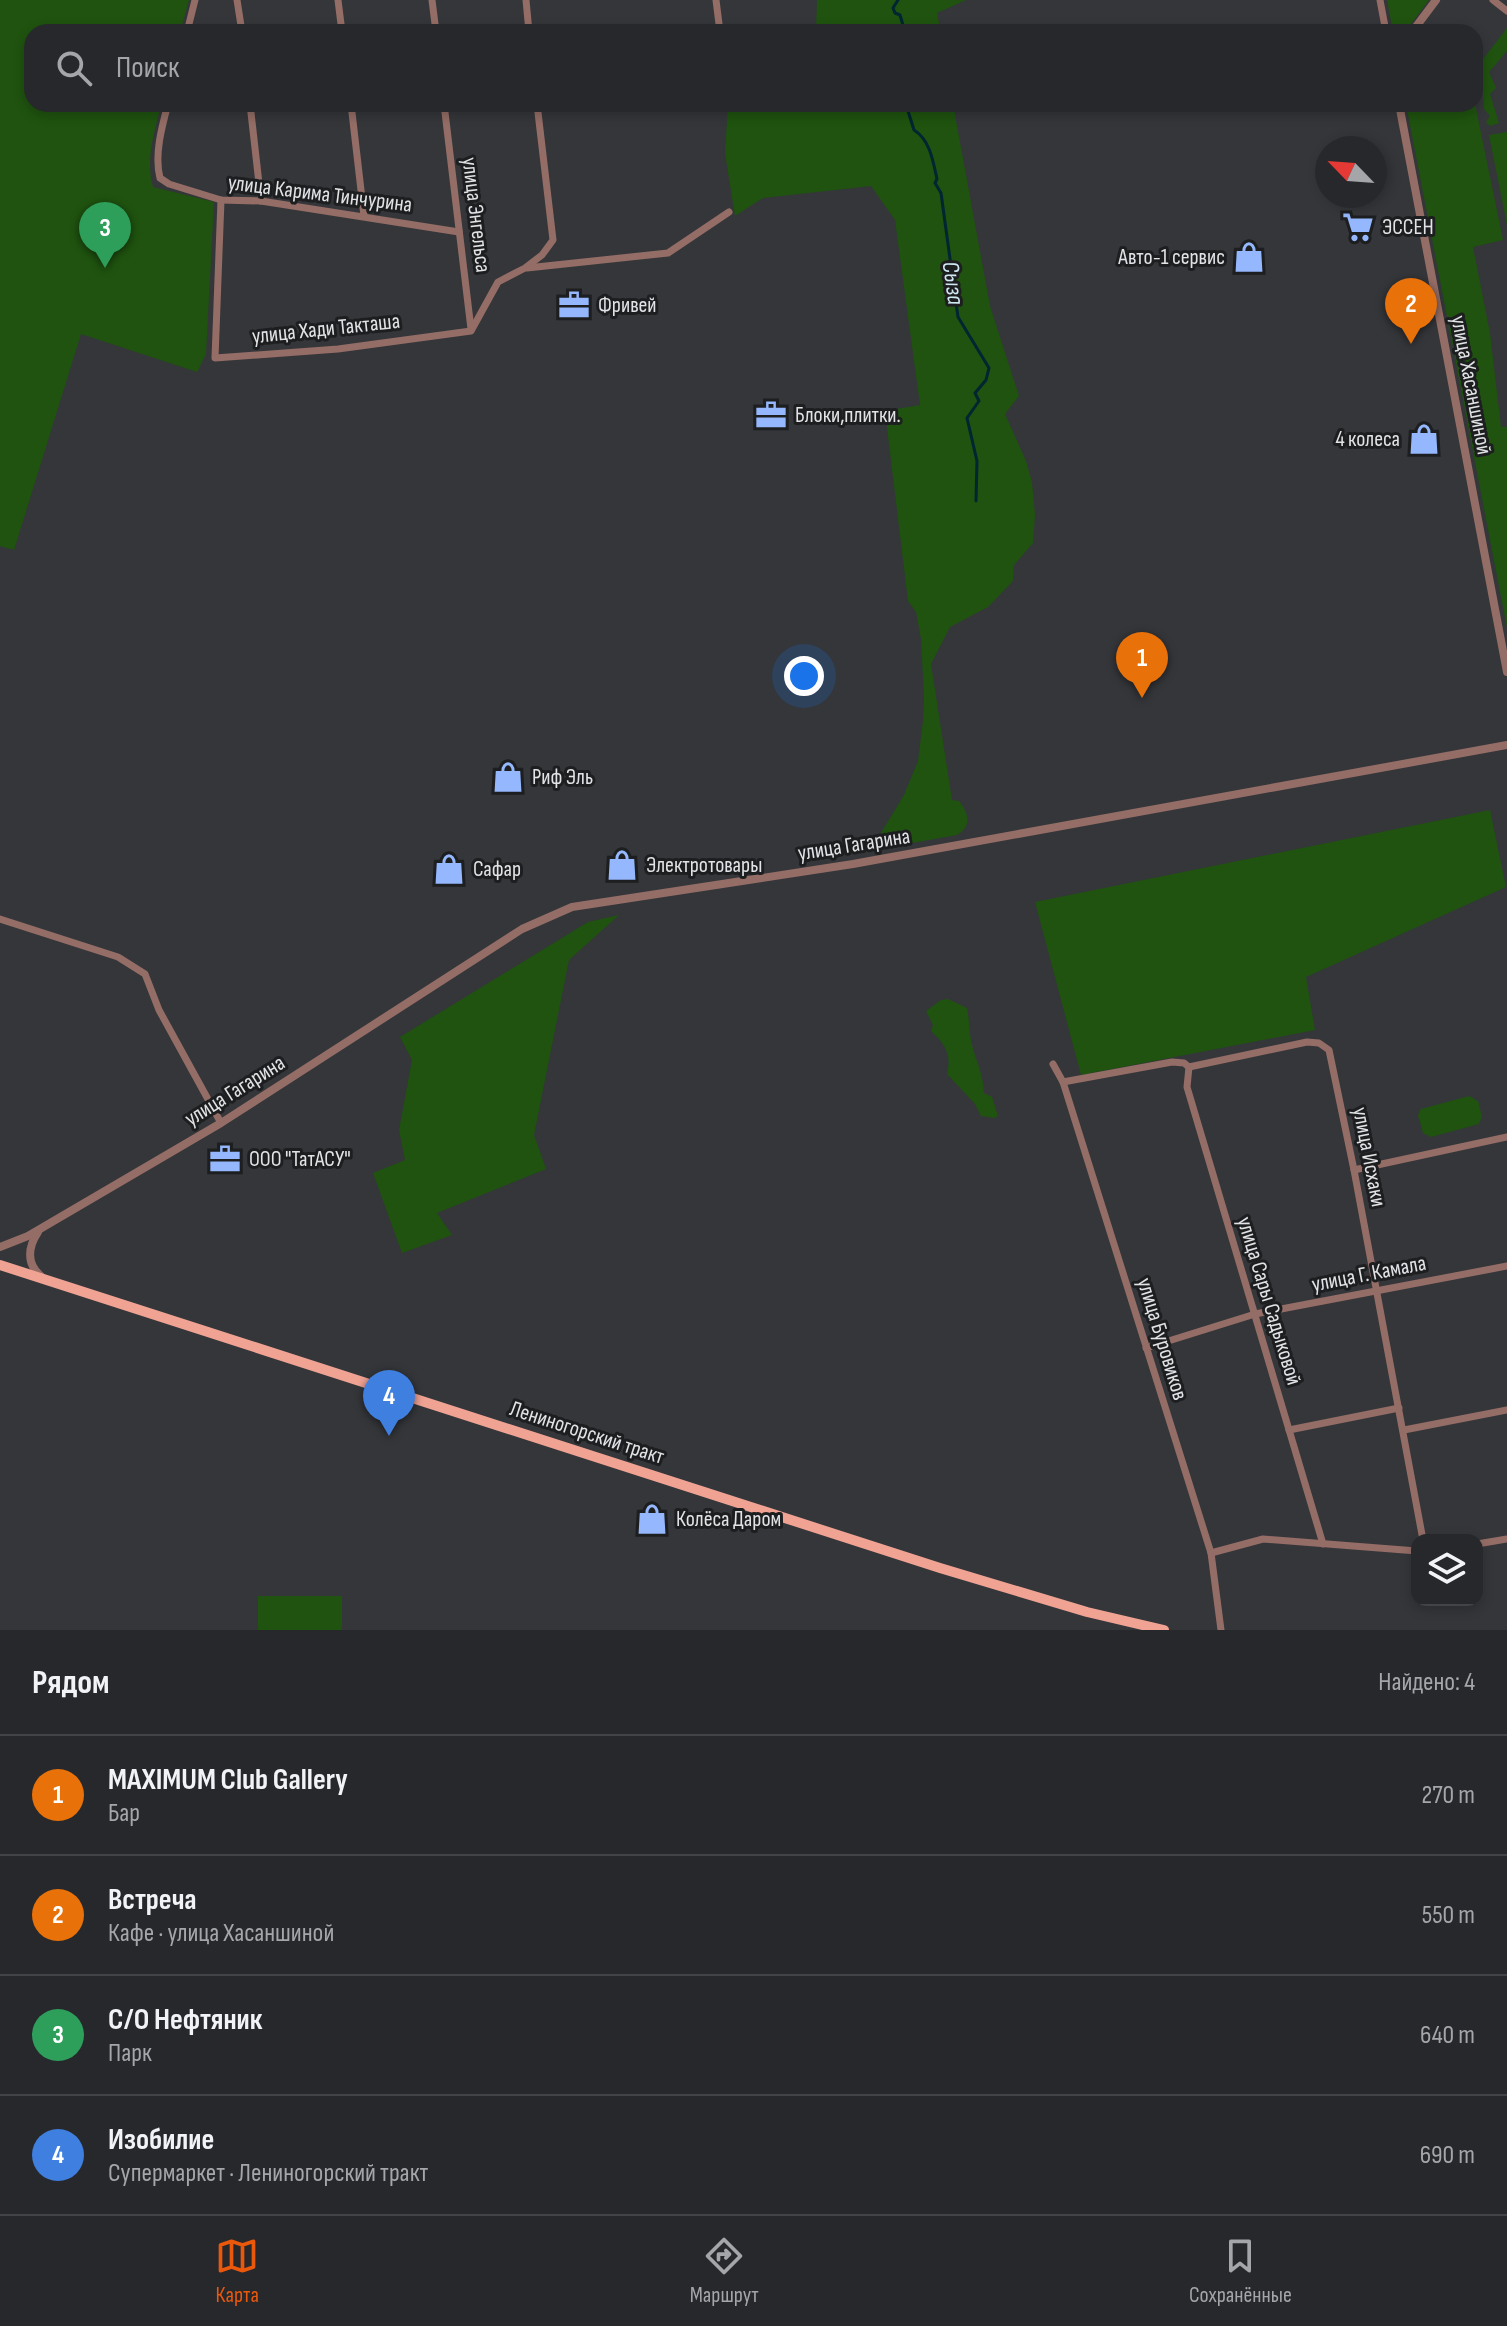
<!DOCTYPE html>
<html lang="ru">
<meta charset="utf-8">
<style>
body{margin:0;font-family:"Sofia Sans Condensed",sans-serif;background:#2f3034;color:#f1f3f6}
.controls{position:absolute;right:24px;bottom:24px;display:grid;overflow:hidden;border-radius:16px;box-shadow:0 4px 12px #0003}
.controls button{width:72px;height:72px;display:grid;place-items:center;padding:0;border:0;border-bottom:2px solid #434448;background:#27282c;color:#f1f3f6;font:40px sans-serif}
.compass{position:absolute;left:1315px;top:136px;width:72px;height:72px;border-radius:50%;background:#27282c;box-shadow:0 4px 12px #0003;rotate:295deg}
.you{position:absolute;left:804px;top:676px;width:28px;height:28px;margin:-20px;border:6px solid #fff;border-radius:50%;background:#1a73e8;box-shadow:0 0 0 12px #1a73e833}
.badge{display:grid;place-items:center;width:52px;height:52px;border-radius:50%;background:#ea580c;color:#fff;font-size:26px;font-weight:700}
.pin{position:absolute;translate:-50% -66px;filter:drop-shadow(0 2px 4px #0008)}
.pin::after{content:'';position:absolute;top:42px;width:28px;height:24px;background:inherit;clip-path:polygon(0 0,100% 0,50% 100%)}
.list{margin:0;padding:0;list-style:none}
h2{display:flex;justify-content:space-between;align-items:center;height:104px;margin:0;padding:0 32px;font-size:34px}
h2 small{font-size:26px;font-weight:400;color:#a4a6a9}
.list li{display:grid;grid-template-columns:52px 1fr auto;gap:24px;align-items:center;box-sizing:border-box;height:120px;padding:0 32px;border-top:2px solid #434448}
.list b{display:block;font-size:30px;white-space:nowrap}
.list p{margin:0;font-size:26px;white-space:nowrap;color:#a4a6a9}
.list em{font-size:26px;font-style:normal;color:#a4a6a9}
.icon{flex:none;width:44px;height:44px;fill:none;stroke:currentColor;stroke-width:2;stroke-linecap:round;stroke-linejoin:round}
.map{position:relative;flex:none;width:1507px;height:1630px;overflow:hidden}
.search{position:absolute;background:#27282c;box-shadow:0 4px 12px #0003;left:24px;right:24px;top:24px;height:88px;display:flex;align-items:center;gap:20px;box-sizing:border-box;padding:0 28px;border-radius:24px;color:#a4a6a9;font-size:30px}
.sheet{height:584px;background:#27282c}
nav{display:flex;justify-content:space-around;align-items:center;box-sizing:border-box;height:112px;border-top:2px solid #434448;background:#27282c;font-size:22px;color:#a4a6a9}
nav a{display:grid;justify-items:center;gap:4px}
nav .on{color:#ea580c}
.map>svg:first-child{display:block}
</style>
<div class="map">
<svg width="1507" height="1630" viewBox="0 0 1507 1630">
<rect width="100%" height="100%" fill="#34363a"/>
<g fill="#1f530f">
<path d="M0,0H189L180,32H32V104H161C155,132 145,158 153,187L214,202L206,354L197,372L81,334L14,550L0,546Z"/>
<path d="M817,0H966L937,13L941,32H816Z"/>
<path d="M1387,0H1429L1405,32H1393Z"/>
<path d="M1507,28V51L1489,72L1496,88L1490,94L1499,123L1490,126L1486,122L1490,116L1484,109L1482,81L1478,78L1477,67Z"/>
<path d="M728,104H953L990,306L1019,396L1005,414L1026,461L1032,482L1035,515L1033,543L1014,565L1013,581L988,607L950,627L931,664L952,800L959,801C969,813 972,827 957,835L890,847L882,842L879,836L904,795L918,761L923,721L924,696L921,639L916,612L908,601L885,411L920,405L895,220L871,186L763,198L735,216L725,153Z"/>
<path d="M1406,104H1475L1503,240L1473,247L1490,333L1501,427H1507V628Z"/>
<path d="M1507,132V225L1489,135Z"/>
<path d="M1490,810L1506,887L1306,977L1315,1030L1081,1075L1035,902Z"/>
<path d="M619,915L569,960L534,1135L546,1169L437,1213L452,1235L402,1253L373,1173L405,1160L399,1130L412,1060L400,1037L588,922Z"/>
<path d="M948,999L967,1008C969,1017 969,1025 970,1034C972,1054 983,1069 984,1093L992,1097L998,1116L994,1118L981,1116L975,1104L947,1074C952,1054 945,1044 931,1031L933,1025L926,1011L941,1000Z"/>
<path d="M1469,1096L1478,1101L1482,1116L1479,1124L1431,1137L1423,1133L1418,1115L1421,1109Z"/>
<rect x="258" y="1596" width="84" height="34"/>
</g>
<g fill="none" stroke-linecap="round" stroke-linejoin="round">
<g stroke="#012531" stroke-width="3">
<path d="M898,0L893,8L895,13L900,15L905,32"/>
<path d="M911,104L908,111L914,130C930,140 933,161 937,179L935,183L941,193L958,317L989,368L986,380L975,393L979,401L967,418L977,461L976,501"/>
</g>
<g stroke="#946d66" stroke-width="7">
<path d="M237,0L242,32"/>
<path d="M338,0L342,32"/>
<path d="M432,0L436,32"/>
<path d="M526,0L529,32"/>
<path d="M716,0L720,32"/>
<path d="M1380,0L1386,32"/>
<path d="M1493,0L1507,11"/>
<path d="M187,32L195,0"/>
<path d="M506,32L529,30"/>
<path d="M168,104C162,126 154,155 160,178L169,184L221,200L261,201L459,232"/>
<path d="M250,104L261,201"/>
<path d="M351,104L364,216"/>
<path d="M444,104L471,329"/>
<path d="M221,200L215,358L338,349L471,331L498,282L525,268L542,255L553,240L537,104"/>
<path d="M527,268L668,253L729,212"/>
<path d="M0,919L118,957L145,974L159,1010L221,1123"/>
<path d="M1053,1064L1063,1082L1211,1553L1221,1630"/>
<path d="M1189,1067L1187,1087L1323,1544"/>
<path d="M1063,1082L1172,1062L1184,1063L1189,1067L1307,1042L1319,1043L1329,1050L1354,1170L1423,1540"/>
<path d="M1354,1170L1507,1137"/>
<path d="M1146,1348L1255,1314L1507,1266"/>
<path d="M1289,1430L1399,1408"/>
<path d="M1404,1430L1507,1410"/>
<path d="M1477,1544L1507,1539"/>
<path d="M1211,1553L1263,1539L1417,1551"/>
</g>
<g stroke="#946d66" stroke-width="8">
<path d="M1412,32L1436,0"/>
<path d="M1399,104L1507,672"/>
<path d="M38,1232C28,1247 26,1264 41,1276"/>
<path d="M0,1247L28,1236L221,1123L522,929L572,907L853,864L1507,745"/>
</g>
<path stroke="#f0a293" stroke-width="10" d="M0,1265L940,1568L1087,1612L1164,1630"/>
</g>
<defs>
<symbol id="supermarket-bare" viewBox="-9 -9 18 18"><path d="M-6-5.5h2.5l.6 2H6L4.5 2H-2.5L-4.4-4H-6ZM-1.5 3.2a1.3 1.3 0 1 0 .1 0ZM3 3.2a1.3 1.3 0 1 0 .1 0Z" fill="#94b7fd" stroke="#1d1e1f" stroke-width="2.5" paint-order="stroke"/></symbol>
<symbol id="shop-bare" viewBox="-9 -9 18 18"><path d="M-5-2.5h2.3a2.7 3.5 0 0 1 5.4 0H5L5.5 6h-11ZM-1.5-2.5h3a1.5 2.3 0 0 0-3 0Z" fill="#94b7fd" stroke="#1d1e1f" stroke-width="2.5" paint-order="stroke"/></symbol>
<symbol id="office-bare" viewBox="-9 -9 18 18"><path d="M-6-3h4V-5.5h4V-3h4V5H-6ZM-1-4.5V-3h2v-1.5ZM-6 0V1H6V0Z" fill="#94b7fd" stroke="#1d1e1f" stroke-width="2.5" paint-order="stroke"/></symbol>
</defs>
<g fill-rule="evenodd">
<use href="#supermarket-bare" x="1336" y="205" width="44" height="44"/>
<use href="#shop-bare" x="1227" y="235" width="44" height="44"/>
<use href="#office-bare" x="552" y="283" width="44" height="44"/>
<use href="#office-bare" x="749" y="393" width="44" height="44"/>
<use href="#shop-bare" x="1402" y="417" width="44" height="44"/>
<use href="#shop-bare" x="486" y="755" width="44" height="44"/>
<use href="#shop-bare" x="600" y="843" width="44" height="44"/>
<use href="#shop-bare" x="427" y="847" width="44" height="44"/>
<use href="#office-bare" x="203" y="1137" width="44" height="44"/>
<use href="#shop-bare" x="630" y="1497" width="44" height="44"/>
</g>
<g text-anchor="middle" dominant-baseline="central" stroke-width="6" stroke-linejoin="round" paint-order="stroke">
<g font-size="22" fill="#e2e3e6" stroke="#1d1e1f">
<text transform="translate(320 194) rotate(7)">улица Карима Тинчурина</text>
<text transform="translate(476 215) rotate(83)">улица Энгельса</text>
<text transform="translate(326 329) rotate(-6)">улица Хади Такташа</text>
<text transform="translate(1471 385) rotate(79)">улица Хасаншиной</text>
<text transform="translate(854 845) rotate(-9)">улица Гагарина</text>
<text transform="translate(235 1091) rotate(-32)">улица Гагарина</text>
<text transform="translate(1369 1157) rotate(79)">улица Исхаки</text>
<text transform="translate(1369 1274) rotate(-11)">улица Г. Камала</text>
<text transform="translate(1269 1301) rotate(73)">улица Сары Садыковой</text>
<text transform="translate(1162 1339) rotate(73)">улица Буровиков</text>
<text transform="translate(587 1433) rotate(18)">Лениногорский тракт</text>
</g>
<g font-size="22" fill="#e2e3e6" stroke="#1d1e1f" text-anchor="start">
<text x="1382" y="227">ЭССЕН</text>
<text x="1225" y="257" text-anchor="end">Авто-1 сервис</text>
<text x="598" y="305">Фривей</text>
<text x="795" y="415">Блоки,плитки.</text>
<text x="1400" y="439" text-anchor="end">4 колеса</text>
<text x="532" y="777">Риф Эль</text>
<text x="646" y="865">Электротовары</text>
<text x="473" y="869">Сафар</text>
<text x="249" y="1159">ООО "ТатАСУ"</text>
<text x="676" y="1519">Колёса Даром</text>
</g>
<g font-size="24" font-style="italic" fill="#d0e8f2" stroke="#1d1e1f">
<text transform="translate(953 283) rotate(82)">Сыза</text>
</g>
</g>
</svg>
<div class="controls">
<button><svg class="icon" aria-label="layers" viewBox="0 0 24 24"><path d="M12 4l9 5-9 5-9-5zM3 14l9 5 9-5"/></svg></button>
</div>
<svg class="compass" viewBox="-18 -18 36 36"><path d="M0-13l5 13h-10z" fill="#e53935"/><path d="M0 13l5-13h-10z" fill="#a4a6a9"/></svg>
<div class="you"></div>
<div class="pin badge" style="left:1142px;top:698px;background:#e8710a">1</div>
<div class="pin badge" style="left:1411px;top:344px;background:#e8710a">2</div>
<div class="pin badge" style="left:105px;top:268px;background:#2e9e5b">3</div>
<div class="pin badge" style="left:389px;top:1436px;background:#3f7fe0">4</div>
<div class="search"><svg class="icon" aria-label="search" viewBox="0 0 24 24"><circle cx="10" cy="10" r="6"/><path d="M15 15l6 6"/></svg>Поиск</div>
</div>
<section class="sheet">
<h2>Рядом<small>Найдено: 4</small></h2>
<ul class="list">
<li><span class="badge" style="background:#e8710a">1</span><div><b>MAXIMUM Club Gallery</b><p>Бар</p></div><em>270 m</em></li>
<li><span class="badge" style="background:#e8710a">2</span><div><b>Встреча</b><p>Кафе · улица Хасаншиной</p></div><em>550 m</em></li>
<li><span class="badge" style="background:#2e9e5b">3</span><div><b>С/О Нефтяник</b><p>Парк</p></div><em>640 m</em></li>
<li><span class="badge" style="background:#3f7fe0">4</span><div><b>Изобилие</b><p>Супермаркет · Лениногорский тракт</p></div><em>690 m</em></li>
</ul>
</section>
<nav>
<a class="on"><svg class="icon" aria-label="map" viewBox="0 0 24 24"><path d="M3 6l6-2 6 2 6-2v14l-6 2-6-2-6 2zM9 4v14M15 6v14"/></svg>Карта</a>
<a><svg class="icon" aria-label="directions" viewBox="0 0 24 24"><path d="M12 3l9 9-9 9-9-9zM9 14v-3h6M13 9l2 2-2 2"/></svg>Маршрут</a>
<a><svg class="icon" aria-label="saved" viewBox="0 0 24 24"><path d="M7 4h10v16l-5-4-5 4z"/></svg>Сохранённые</a>
</nav>
